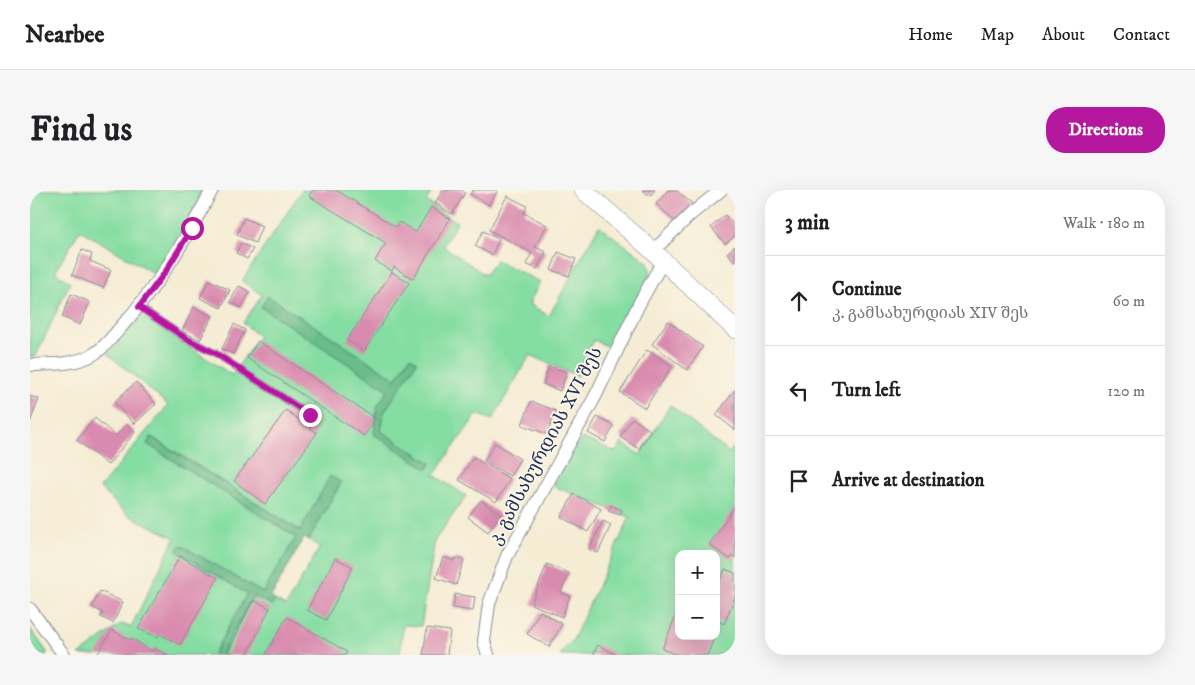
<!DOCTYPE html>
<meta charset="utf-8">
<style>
body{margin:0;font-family:"IM FELL DW Pica","Noto Serif Georgian",serif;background:#f6f6f6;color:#202124}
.controls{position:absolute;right:15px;bottom:15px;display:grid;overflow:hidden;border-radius:10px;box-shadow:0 5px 20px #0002}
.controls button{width:45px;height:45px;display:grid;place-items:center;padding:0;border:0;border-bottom:1px solid #e0e0e0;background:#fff;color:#202124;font:25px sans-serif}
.stop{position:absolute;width:15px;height:15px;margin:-11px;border:4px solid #b5179e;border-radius:50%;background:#fff}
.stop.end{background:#b5179e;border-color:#fff;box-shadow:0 1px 5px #0008}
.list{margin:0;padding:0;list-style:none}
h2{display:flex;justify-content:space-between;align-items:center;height:65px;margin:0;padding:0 20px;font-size:21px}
h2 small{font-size:16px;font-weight:400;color:#757577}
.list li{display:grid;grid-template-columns:32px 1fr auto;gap:15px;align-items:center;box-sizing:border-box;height:90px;padding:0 20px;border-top:1px solid #e0e0e0}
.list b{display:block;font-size:19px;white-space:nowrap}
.list p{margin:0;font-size:16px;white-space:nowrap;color:#757577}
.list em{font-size:16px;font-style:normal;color:#757577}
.icon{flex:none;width:28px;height:28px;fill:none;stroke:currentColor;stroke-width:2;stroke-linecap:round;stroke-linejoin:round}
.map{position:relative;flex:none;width:705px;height:465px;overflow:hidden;border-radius:20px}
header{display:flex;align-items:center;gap:30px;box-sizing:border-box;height:70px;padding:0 25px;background:#fff;border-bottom:1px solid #e0e0e0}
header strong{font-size:24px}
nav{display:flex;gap:28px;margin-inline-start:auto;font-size:18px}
.intro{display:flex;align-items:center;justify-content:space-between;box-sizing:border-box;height:120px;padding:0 30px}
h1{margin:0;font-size:35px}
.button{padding:12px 22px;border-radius:20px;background:#b5179e;color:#fff;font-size:18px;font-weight:700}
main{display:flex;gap:30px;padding:0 30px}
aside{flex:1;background:#fff;border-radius:20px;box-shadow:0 5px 20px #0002}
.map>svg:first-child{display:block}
</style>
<header>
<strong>Nearbee</strong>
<nav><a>Home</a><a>Map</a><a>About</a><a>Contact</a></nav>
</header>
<div class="intro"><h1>Find us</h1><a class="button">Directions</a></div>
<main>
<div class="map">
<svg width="705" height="465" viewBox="0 0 705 465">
<rect width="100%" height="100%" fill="#fcf5e5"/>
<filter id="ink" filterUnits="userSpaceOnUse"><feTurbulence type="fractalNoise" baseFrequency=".02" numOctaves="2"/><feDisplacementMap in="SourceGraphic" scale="10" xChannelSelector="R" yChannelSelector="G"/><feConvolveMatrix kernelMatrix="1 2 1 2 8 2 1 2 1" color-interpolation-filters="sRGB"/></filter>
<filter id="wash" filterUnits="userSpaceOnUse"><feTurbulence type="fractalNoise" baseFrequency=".0096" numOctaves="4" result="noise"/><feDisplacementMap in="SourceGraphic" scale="20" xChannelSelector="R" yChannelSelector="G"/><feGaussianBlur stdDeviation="1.12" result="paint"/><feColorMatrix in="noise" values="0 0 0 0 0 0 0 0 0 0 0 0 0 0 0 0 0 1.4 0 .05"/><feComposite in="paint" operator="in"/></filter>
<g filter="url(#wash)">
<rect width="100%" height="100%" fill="#f4ecd3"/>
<g fill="#84dda2" stroke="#508680" fill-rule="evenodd">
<path d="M0,0H173L159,29L125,84L50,40L25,82L40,92L6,166L0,167Z"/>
<path d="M272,0H403L396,11L427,32L413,56L455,85L466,70L510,92L499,114L519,126L569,36L618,72L621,84L583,159L564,150L548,186L500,165L462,230L447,224L404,285L436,306L405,350L391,436L373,435L370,465H191L223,406L242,415L246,411L256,416L290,357L279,350L311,293L300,287L271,341L122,247L117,254L266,347L233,403L151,355L147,361L217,404L183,465H49L91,434L101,437L145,348L98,325L70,298L138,215L77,163L112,126L202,185L229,146L213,133L232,105L212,91ZM238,106L366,189L380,167L387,171L354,222L351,241L401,273L398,279L344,244L347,217L358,200L231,117Z"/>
<path d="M640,215L699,263L705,256V465H529L543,450L600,327L523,296L552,248L586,262L592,253L610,265ZM649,364H686V446H649Z"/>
<path d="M0,438L17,462L16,465H0Z"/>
</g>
<g fill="#6bbc88" stroke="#437673">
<path d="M238,106L366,189L380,167L387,172L354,222L351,241L401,273L397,279L344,244L347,217L358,200L231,117Z"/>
<path d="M121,247L270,341L300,286L311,292L279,350L274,348L241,407L246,411L242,415L223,406L191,465H183L217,404L147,361L151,355L233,403L266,347L117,254Z"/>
</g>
<g id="blocks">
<g fill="#d98baf">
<path d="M283,0H306L366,37L369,32L386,42L401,17L420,29L383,89L364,77L362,81L345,71L356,53L279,6Z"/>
<path d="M413,0H431L435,3L422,24L405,13Z"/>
<path d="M443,0H468L459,15L440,4Z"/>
<path d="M612,0H625L620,6Z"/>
<path d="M638,0H646L665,16L649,35L626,14Z"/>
<path d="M477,6L497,16L494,23L517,35L505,57L516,62L507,79L496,74L502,63L459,40Z"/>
<path d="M695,25L705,36V46L695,54L681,37Z"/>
<path d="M214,28L232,36L225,53L207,45Z"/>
<path d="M453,41L469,49L462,65L445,56Z"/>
<path d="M211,53L223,59L217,69L206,63Z"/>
<path d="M705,56V72L697,63Z"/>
<path d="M52,60L62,64L60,71L81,80L73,98L42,85Z"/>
<path d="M528,62L546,69L539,86L521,80Z"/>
<path d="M362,82L379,93L334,161L317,150Z"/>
<path d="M179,90L200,100L191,118L170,108Z"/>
<path d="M209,96L220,102L211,118L200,112Z"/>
<path d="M41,104L60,112L50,135L32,127Z"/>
<path d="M164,117L183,126L170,150L152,141Z"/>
<path d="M638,131L673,157L657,180L622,154Z"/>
<path d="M204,134L215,140L203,164L192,159Z"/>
<path d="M228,151L346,229L334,246L217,168Z"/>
<path d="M617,160L642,176L615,218L590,202Z"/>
<path d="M519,176L537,182L530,201L513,194Z"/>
<path d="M106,192L126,214L104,234L84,212Z"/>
<path d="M705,200V240L686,225Z"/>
<path d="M0,206L9,209L0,232Z"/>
<path d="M501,211L526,221L517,244L492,235Z"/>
<path d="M256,220L287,243L235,314L204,291Z"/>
<path d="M567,227L584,236L575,252L558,243Z"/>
<path d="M65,228L86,246L96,234L105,242L78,275L47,250Z"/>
<path d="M602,228L621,241L609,259L590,247Z"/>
<path d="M465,253L490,269L480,286L454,271Z"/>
<path d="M443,267L480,289L466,312L429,290Z"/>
<path d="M544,304L571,319L558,342L531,327Z"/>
<path d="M451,310L471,325L458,342L438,327Z"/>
<path d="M581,315L592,320L590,325L578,321Z"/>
<path d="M705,316V368L702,366L700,369L679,355Z"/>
<path d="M573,331L581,335L568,363L559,359Z"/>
<path d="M150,366L188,388L150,455L130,444L128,447L108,439Z"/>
<path d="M413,367L424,371L425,368L434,370L426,395L406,388Z"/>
<path d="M305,368L323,377L296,430L277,420Z"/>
<path d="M517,374L539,383L531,402L540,406L532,427L501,414Z"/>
<path d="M695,379L705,383V407L694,434L686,430V400Z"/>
<path d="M70,401L93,412L83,433L71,427L73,423L62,417Z"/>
<path d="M425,404L445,407L443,421L423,418Z"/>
<path d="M223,410L240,418L217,465H197Z"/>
<path d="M510,421L532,434L519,457L497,444Z"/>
<path d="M647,423L649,424V446H685L677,465H648L632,459Z"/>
<path d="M257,427L317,462L315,465H235Z"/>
<path d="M397,438L420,441L417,465H393Z"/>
<path d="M82,440L100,450L101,448L122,461L124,458L139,465H67Z"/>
<path d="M568,455L583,463L587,465H563Z"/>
</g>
</g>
</g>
<g filter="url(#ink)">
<use href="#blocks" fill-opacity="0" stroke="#888e98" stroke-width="1"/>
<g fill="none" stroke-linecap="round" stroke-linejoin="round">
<defs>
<path id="lane" d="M109,117L157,149L185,163L280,225"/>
<g id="street">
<path d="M623,61L661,24L691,0"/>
<path d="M0,175C21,174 45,175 64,164C74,158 83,146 91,137C128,96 156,49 182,0"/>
<path d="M0,419L34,465"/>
<path d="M458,465L454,451L459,414L477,366L566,205L609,114L633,71"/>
</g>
<path id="secondary" d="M553,0L623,61L705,139"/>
</defs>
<use href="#lane" stroke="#888e98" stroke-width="8"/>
<use href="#street" stroke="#888e98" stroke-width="14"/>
<use href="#secondary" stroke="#888e98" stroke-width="19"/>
<use href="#lane" stroke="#fff" stroke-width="6"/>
<use href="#street" stroke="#fff" stroke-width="12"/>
<use href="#secondary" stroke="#fff" stroke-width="18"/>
</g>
</g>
<g fill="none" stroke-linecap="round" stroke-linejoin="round" filter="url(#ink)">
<path stroke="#b5179e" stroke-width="6" d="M162,38L136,81L109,117L157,149L185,163L280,225"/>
</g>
<g text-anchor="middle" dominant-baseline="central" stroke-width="4" stroke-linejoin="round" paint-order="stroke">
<g font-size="18" fill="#1b2f5e" stroke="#fcf5e5">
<text transform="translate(516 256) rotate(-62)">კ. გამსახურდიას XVI შეს</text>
</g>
</g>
</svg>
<div class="controls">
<button>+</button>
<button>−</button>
</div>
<div class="stop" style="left:162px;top:38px"></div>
<div class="stop end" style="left:280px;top:225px"></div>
</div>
<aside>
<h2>3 min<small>Walk · 180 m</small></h2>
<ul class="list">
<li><svg class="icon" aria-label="ahead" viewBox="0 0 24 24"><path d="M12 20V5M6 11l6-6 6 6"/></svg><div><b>Continue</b><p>კ. გამსახურდიას XIV შეს</p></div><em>60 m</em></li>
<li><svg class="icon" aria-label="left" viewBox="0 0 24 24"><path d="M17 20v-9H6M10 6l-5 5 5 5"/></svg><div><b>Turn left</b></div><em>120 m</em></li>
<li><svg class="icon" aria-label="arrive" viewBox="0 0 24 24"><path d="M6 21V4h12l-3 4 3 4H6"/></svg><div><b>Arrive at destination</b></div></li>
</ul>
</aside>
</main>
